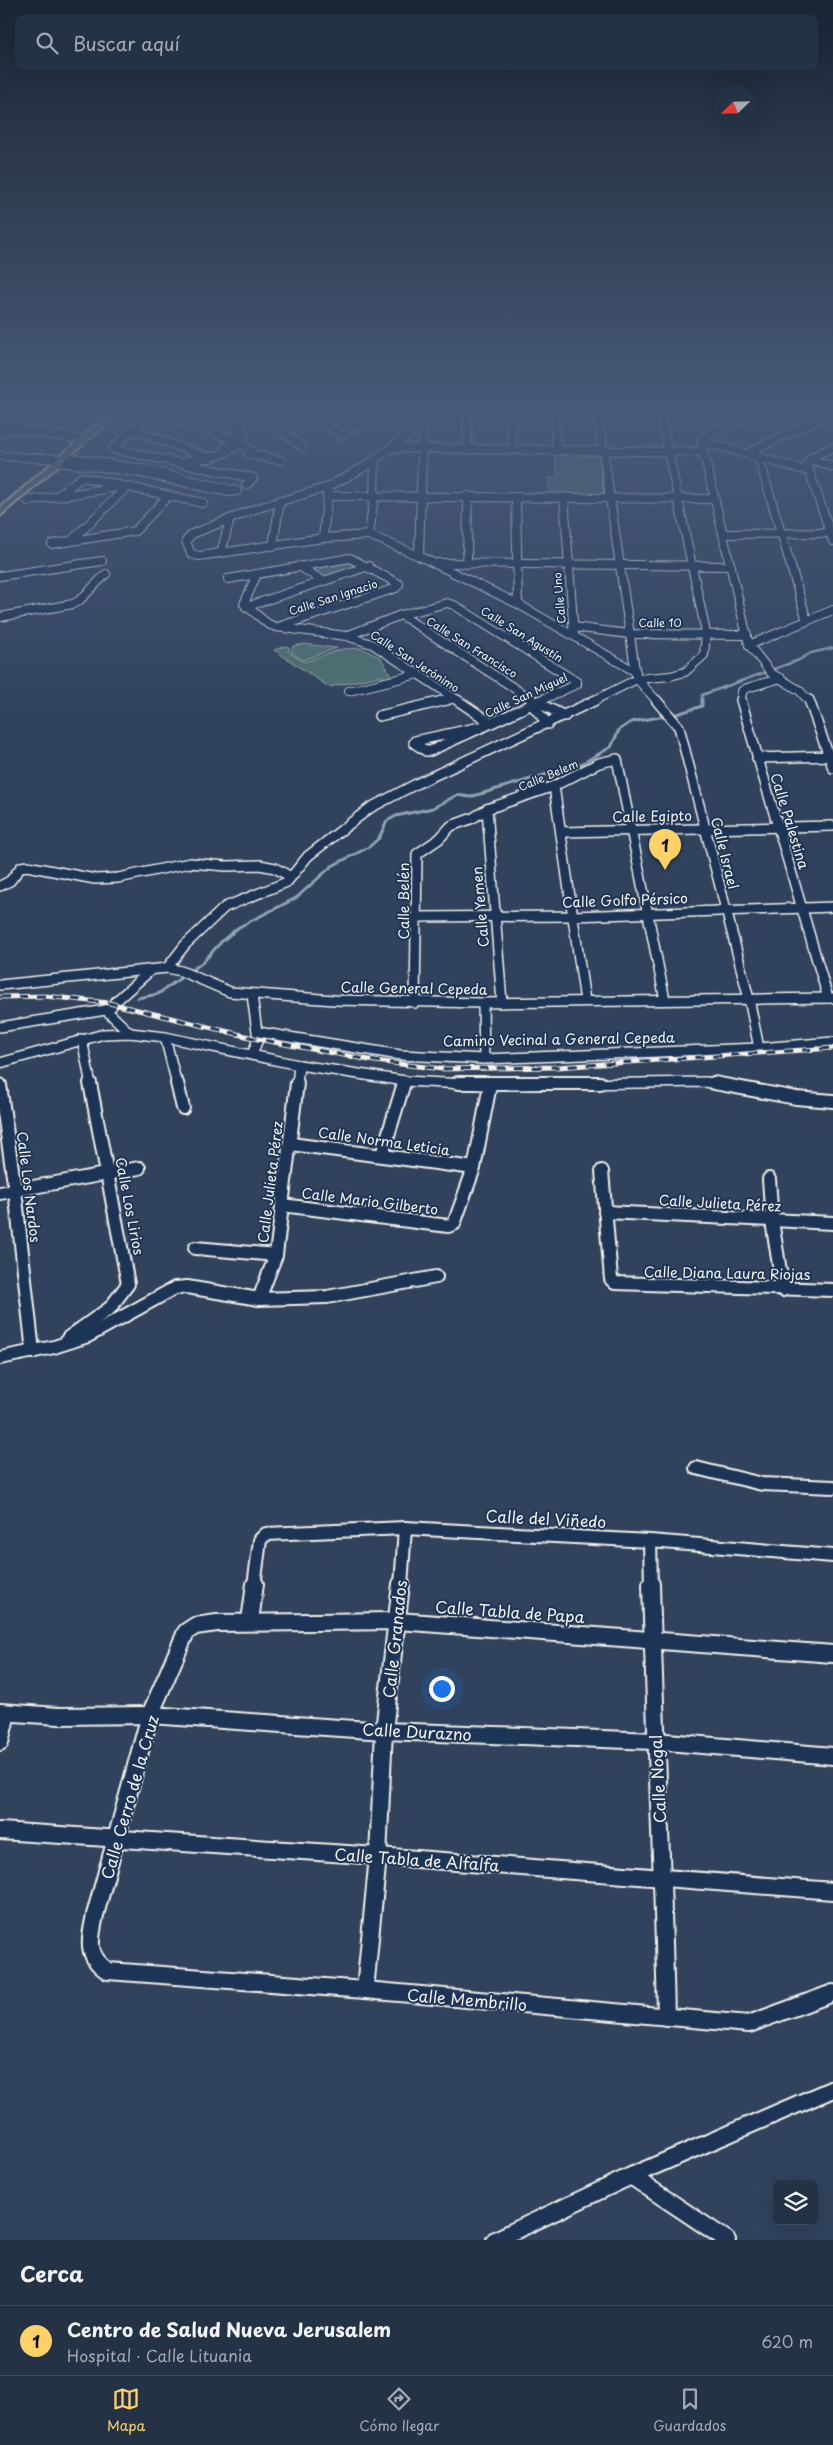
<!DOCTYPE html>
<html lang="es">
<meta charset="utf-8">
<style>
body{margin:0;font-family:"Playpen Sans",sans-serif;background:#2c3a4c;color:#f1f3f6}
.controls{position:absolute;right:15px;bottom:15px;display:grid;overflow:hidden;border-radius:8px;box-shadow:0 5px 20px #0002}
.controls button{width:45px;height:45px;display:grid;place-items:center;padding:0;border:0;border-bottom:1px solid #414d5e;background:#243245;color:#f1f3f6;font:25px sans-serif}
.compass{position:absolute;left:713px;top:85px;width:45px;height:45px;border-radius:50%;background:#243245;box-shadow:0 5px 20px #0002;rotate:247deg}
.you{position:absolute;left:441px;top:1688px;width:18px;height:18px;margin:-12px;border:4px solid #fff;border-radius:50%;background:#1a73e8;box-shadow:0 0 0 8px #1a73e833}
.badge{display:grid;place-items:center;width:32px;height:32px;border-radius:50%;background:#ffd166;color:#111;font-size:16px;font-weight:700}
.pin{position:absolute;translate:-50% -41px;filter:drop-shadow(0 1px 2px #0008)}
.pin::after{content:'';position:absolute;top:26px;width:18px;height:15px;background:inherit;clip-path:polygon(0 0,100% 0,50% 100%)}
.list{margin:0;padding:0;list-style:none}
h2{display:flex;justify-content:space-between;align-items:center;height:65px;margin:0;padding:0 20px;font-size:21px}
h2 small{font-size:16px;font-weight:400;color:#a3aab3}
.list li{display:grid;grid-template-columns:32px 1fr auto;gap:15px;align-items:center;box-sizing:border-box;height:70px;padding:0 20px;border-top:1px solid #414d5e}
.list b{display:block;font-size:19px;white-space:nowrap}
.list p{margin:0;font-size:16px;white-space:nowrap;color:#a3aab3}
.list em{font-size:16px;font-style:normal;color:#a3aab3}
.icon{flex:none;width:28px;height:28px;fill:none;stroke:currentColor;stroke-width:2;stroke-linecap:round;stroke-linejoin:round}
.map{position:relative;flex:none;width:833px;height:2240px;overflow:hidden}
.search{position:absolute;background:#243245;box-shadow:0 5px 20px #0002;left:15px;right:15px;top:15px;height:55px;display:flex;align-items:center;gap:12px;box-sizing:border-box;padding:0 18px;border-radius:8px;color:#a3aab3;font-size:19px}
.sheet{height:135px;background:#243245}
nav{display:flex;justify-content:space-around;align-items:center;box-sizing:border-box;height:70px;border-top:1px solid #414d5e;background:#243245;font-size:14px;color:#a3aab3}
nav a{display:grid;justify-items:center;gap:2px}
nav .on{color:#ffd166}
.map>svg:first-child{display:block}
</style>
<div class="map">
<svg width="833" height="2240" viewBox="0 0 833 2240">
<rect width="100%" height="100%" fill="#30425c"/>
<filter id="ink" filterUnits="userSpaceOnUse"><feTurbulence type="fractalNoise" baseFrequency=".02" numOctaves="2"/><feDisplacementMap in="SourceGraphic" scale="10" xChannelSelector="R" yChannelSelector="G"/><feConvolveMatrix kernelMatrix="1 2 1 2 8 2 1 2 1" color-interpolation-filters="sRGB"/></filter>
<g filter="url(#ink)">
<g fill="#507272" stroke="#a2b2ad">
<path d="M599,454L604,496H549V478L558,477L555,455Z"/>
<path d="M349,559L361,566L323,579L304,567Z"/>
<path d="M305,644L337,648L303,660L291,652L293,646Z"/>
<path d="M286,646L290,648L288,652L304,662L342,649L362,648L381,658L392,677L384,679L380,676L329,687L274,650Z"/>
</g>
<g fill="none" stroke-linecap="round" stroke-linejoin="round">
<path stroke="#91a2b3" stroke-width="2.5" d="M702,701V695L799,660L811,653L833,648"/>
<path stroke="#91a2b3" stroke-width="3" d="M138,998L158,994L203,962L222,941L239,927L296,898L332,866L369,847L379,838L387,821L396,816L433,808L457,795L470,797L581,764L611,747L619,730L631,722L677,714L702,706V700"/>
<defs>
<g id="minor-far3">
<path d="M154,408L113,449L253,478L246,485"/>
<path d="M255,408L302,447"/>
<path d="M307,408L342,436L366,416L360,408"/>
<path d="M441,408L435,416L366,466L328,487L255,509L192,534L186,541L191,554L199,556L323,538L369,535L419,556L518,604L636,672"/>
<path d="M467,408L468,450"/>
<path d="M511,408L512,450"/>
<path d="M553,408L557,451"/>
<path d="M597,408L636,676"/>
<path d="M150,411L236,440L256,455"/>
<path d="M234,419L250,408"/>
<path d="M0,426L84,440"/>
<path d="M131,429L210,458"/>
<path d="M0,435L43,408"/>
<path d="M701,441L749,645L771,673L799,690L809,701"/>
<path d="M701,441L808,471"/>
<path d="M701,441L709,434L768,408"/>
<path d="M833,447L812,457L807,464L833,541"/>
<path d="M225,448L236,440L234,419"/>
<path d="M391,448L703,452"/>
<path d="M248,454L280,460"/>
<path d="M746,454L833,412"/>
<path d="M0,456L63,459"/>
<path d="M759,458L807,621"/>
<path d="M810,459L833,467"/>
<path d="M187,461L220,455L243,443C246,423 237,420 222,408"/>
<path d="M60,462L137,472L229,492L237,491L142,469L66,457"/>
<path d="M327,496L714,499"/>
<path d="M56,497L82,477L203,503"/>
<path d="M516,497L518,604"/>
<path d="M564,497L574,635"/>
<path d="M28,501L118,487"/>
<path d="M724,534L833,533"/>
<path d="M369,535L374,496L375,460"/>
<path d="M323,538L328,490"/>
<path d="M72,540L127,487"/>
<path d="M52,544L135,531L168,496"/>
<path d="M273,546L280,500"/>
<path d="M221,553L230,519"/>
<path d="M419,556L423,424"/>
<path d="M438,563L731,566"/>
<path d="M467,564L468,496"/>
<path d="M299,566L323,581"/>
<path d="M257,574L244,604L268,624L276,627L346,636L372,644L459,701"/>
<path d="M0,576L102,561"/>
<path d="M228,579L350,558L399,584L396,588L278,627"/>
<path d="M246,607L369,566"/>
<path d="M401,615L534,701"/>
<path d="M0,617L73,604L80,600L106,574"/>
<path d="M573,627L629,634L747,635"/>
<path d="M346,636L401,615L447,603L454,605L577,682V684L539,701"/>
<path d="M749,645L833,610"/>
<path d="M637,679L657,701"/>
<path d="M349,691L418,674"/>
<path d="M531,699V701"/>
<path d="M441,701L452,699"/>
<path d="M593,701L637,679L670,676L685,672L704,655L706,633L659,408"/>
<path d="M741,701L742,691L747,688L781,678"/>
</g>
<g id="minor-far2">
<path d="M457,700L491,723"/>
<path d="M531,700L532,705L548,724"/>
<path d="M532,700L565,716"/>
<path d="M656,700L679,727L749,999L759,1048"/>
<path d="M741,700L828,998"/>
<path d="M809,700L833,768"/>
<path d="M379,716L447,700"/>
<path d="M485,726L430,751H426L414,743L415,741Z"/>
<path d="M485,726L541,700"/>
<path d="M757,758L833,756"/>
<path d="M554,786L585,1001"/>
<path d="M487,809L502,1003"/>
<path d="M561,832L833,826"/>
<path d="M0,886L10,881L21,867L27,866L95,879L118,878L190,863L226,866L260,865L275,868L291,877"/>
<path d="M417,917L573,916L833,907"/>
<path d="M167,968L185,945L225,907L287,882L308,856L370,808L418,783L596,700"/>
<path d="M0,985L167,968L181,971L230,992L334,1000L483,1003L833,998"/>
<path d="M252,995L258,1039L252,1055"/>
<path d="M116,1001L150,971"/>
<path d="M415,1003L417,854L439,839L451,826L473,818L487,809L554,786L599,763L617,759L665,1000"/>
<path d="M483,1003L484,1059"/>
<path d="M106,1010L130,1033"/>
<path d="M0,1027L106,1010L112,1006"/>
<path d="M258,1032L400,1055L484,1059L759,1048L833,1042"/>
<path d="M165,1037L177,1085"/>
<path d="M82,1039L91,1085"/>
<path d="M0,1063L104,1034L130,1033L165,1037L299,1065L405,1081L484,1085"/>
<path d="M297,1085L299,1065"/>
<path d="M404,1085L405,1081"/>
<path d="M510,1085L706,1082L721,1085"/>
</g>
<g id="minor-far1">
<path d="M177,1083L183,1108"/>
<path d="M458,1083H600"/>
<path d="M714,1083L796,1098L833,1101"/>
<path d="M0,1085L15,1190L33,1352"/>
<path d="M291,1144L474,1168"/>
<path d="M382,1155L404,1083"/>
<path d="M602,1171L611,1279L615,1283L833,1290"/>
<path d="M769,1179L772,1221L783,1290"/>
<path d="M0,1193L139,1168"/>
<path d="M282,1205L448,1226L454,1224L474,1168L490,1085"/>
<path d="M605,1212L833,1223"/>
<path d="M195,1248L276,1255"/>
<path d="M259,1299L276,1255L297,1083"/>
<path d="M68,1338L110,1308L128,1284L90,1083"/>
<path d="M0,1358L54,1347L88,1336L175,1288L187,1287L259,1299L327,1297L436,1277"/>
<path d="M696,1468L762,1484L833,1487"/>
<path d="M650,1541L651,1586"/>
<path d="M254,1586L260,1540L266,1534L405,1528L650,1541L833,1556"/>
<path d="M401,1586L405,1528"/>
</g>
<g id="minor">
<path d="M651,1584C655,1729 663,1873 666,2017"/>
<path d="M250,1621L255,1584"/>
<path d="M833,1654L398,1621L217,1623L195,1626L186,1632L150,1715L95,1915C90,1939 85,1956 108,1971L365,1990L749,2024L833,1993"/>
<path d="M0,1712L59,1716L150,1715L384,1731L655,1741L833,1756"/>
<path d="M0,1742L7,1713"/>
<path d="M0,1831L378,1856L833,1891"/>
<path d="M365,1990L378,1856L384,1731L401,1584"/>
<path d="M631,2176L727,2240"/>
<path d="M495,2240L631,2176L833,2089"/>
</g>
<path id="major" d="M116,408H125L0,516V508Z"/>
</defs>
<use href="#minor-far3" stroke="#f4f1e8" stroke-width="10"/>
<use href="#minor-far2" stroke="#f4f1e8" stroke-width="12"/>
<use href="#minor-far1" stroke="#f4f1e8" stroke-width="16"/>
<use href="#minor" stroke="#f4f1e8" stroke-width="20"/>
<use href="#major" stroke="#f4f1e8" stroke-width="4"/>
<use href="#minor-far3" stroke="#1d3557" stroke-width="8"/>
<use href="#minor-far2" stroke="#1d3557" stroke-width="9"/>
<use href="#minor-far1" stroke="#1d3557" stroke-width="12"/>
<use href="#minor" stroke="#1d3557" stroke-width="16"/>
<use href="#major" fill="#6a7166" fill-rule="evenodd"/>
<defs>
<path id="rail" d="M0,997L45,996L109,1003L258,1039L375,1061L442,1069L558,1067L833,1048"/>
</defs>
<use href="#rail" stroke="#f4f1e8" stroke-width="5"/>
<use href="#rail" stroke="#1d3557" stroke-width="3" stroke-dasharray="9" stroke-linecap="butt"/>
</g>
</g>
<linearGradient id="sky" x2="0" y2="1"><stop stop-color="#1a2433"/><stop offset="0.57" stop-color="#485a78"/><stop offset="1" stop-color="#485a78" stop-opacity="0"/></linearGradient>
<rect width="833" height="721" fill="url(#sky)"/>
<g text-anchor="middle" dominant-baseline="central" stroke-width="4" stroke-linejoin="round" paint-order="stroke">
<g font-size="11" fill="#f4f1e8" stroke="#1d3557">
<text transform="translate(333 597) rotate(-18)">Calle San Ignacio</text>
<text transform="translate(559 598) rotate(-95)">Calle Uno</text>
<text x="660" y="622">Calle 10</text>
<text transform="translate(522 634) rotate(32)">Calle San Agustín</text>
<text transform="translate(472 647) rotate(32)">Calle San Francisco</text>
<text transform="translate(415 661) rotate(33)">Calle San Jerónimo</text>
<text transform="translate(526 695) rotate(-25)">Calle San Miguel</text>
<text transform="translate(548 775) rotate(-23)">Calle Belem</text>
</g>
<g font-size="14" fill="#f4f1e8" stroke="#1d3557">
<text transform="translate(652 816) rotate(-1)">Calle Egipto</text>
<text transform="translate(790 821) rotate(73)">Calle Palestina</text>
<text transform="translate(725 853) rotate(76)">Calle Israel</text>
<text transform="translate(625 900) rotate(-2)">Calle Golfo Pérsico</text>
<text transform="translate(403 901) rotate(-90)">Calle Belén</text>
<text transform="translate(480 907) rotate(-95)">Calle Yemen</text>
<text transform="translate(414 988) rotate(1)">Calle General Cepeda</text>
<text transform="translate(559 1039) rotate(-1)">Camino Vecinal a General Cepeda</text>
<text transform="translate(384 1141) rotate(8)">Calle Norma Leticia</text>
<text transform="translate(270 1182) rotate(-83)">Calle Julieta Pérez</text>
<text transform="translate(29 1187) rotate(83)">Calle Los Nardos</text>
<text transform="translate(370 1201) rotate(7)">Calle Mario Gilberto</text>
<text transform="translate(720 1203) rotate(3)">Calle Julieta Pérez</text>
<text transform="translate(130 1206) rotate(79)">Calle Los Lirios</text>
<text transform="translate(727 1273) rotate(1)">Calle Diana Laura Riojas</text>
</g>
<g font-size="16" fill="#f4f1e8" stroke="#1d3557">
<text transform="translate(546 1518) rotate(3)">Calle del Viñedo</text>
<text transform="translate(510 1611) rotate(4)">Calle Tabla de Papa</text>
<text transform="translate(394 1639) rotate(-84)">Calle Granados</text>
<text transform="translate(417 1731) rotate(3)">Calle Durazno</text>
<text transform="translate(657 1779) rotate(-93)">Calle Nogal</text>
<text transform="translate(129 1797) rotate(-74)">Calle Cerro de la Cruz</text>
<text transform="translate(417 1859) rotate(4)">Calle Tabla de Alfalfa</text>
<text transform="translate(467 1999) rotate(5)">Calle Membrillo</text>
</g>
</g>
</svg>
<div class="controls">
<button><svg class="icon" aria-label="layers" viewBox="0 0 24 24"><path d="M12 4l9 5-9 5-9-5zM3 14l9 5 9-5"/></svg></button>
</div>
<svg class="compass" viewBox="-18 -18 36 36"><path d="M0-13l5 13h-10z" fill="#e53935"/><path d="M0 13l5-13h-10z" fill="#a3aab3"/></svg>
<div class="you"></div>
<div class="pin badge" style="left:665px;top:870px">1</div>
<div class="search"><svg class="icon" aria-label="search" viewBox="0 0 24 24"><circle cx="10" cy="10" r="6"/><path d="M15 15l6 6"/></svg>Buscar aquí</div>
</div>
<section class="sheet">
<h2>Cerca<small></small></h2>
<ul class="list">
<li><span class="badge">1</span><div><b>Centro de Salud Nueva Jerusalem</b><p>Hospital · Calle Lituania</p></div><em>620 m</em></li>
</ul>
</section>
<nav>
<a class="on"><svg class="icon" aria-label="map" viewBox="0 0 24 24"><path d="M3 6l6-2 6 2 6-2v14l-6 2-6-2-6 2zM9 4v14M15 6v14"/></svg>Mapa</a>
<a><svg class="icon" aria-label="directions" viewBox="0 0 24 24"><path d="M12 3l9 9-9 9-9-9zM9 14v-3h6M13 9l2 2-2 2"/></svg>Cómo llegar</a>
<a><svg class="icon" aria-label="saved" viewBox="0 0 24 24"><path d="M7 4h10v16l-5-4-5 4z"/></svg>Guardados</a>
</nav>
